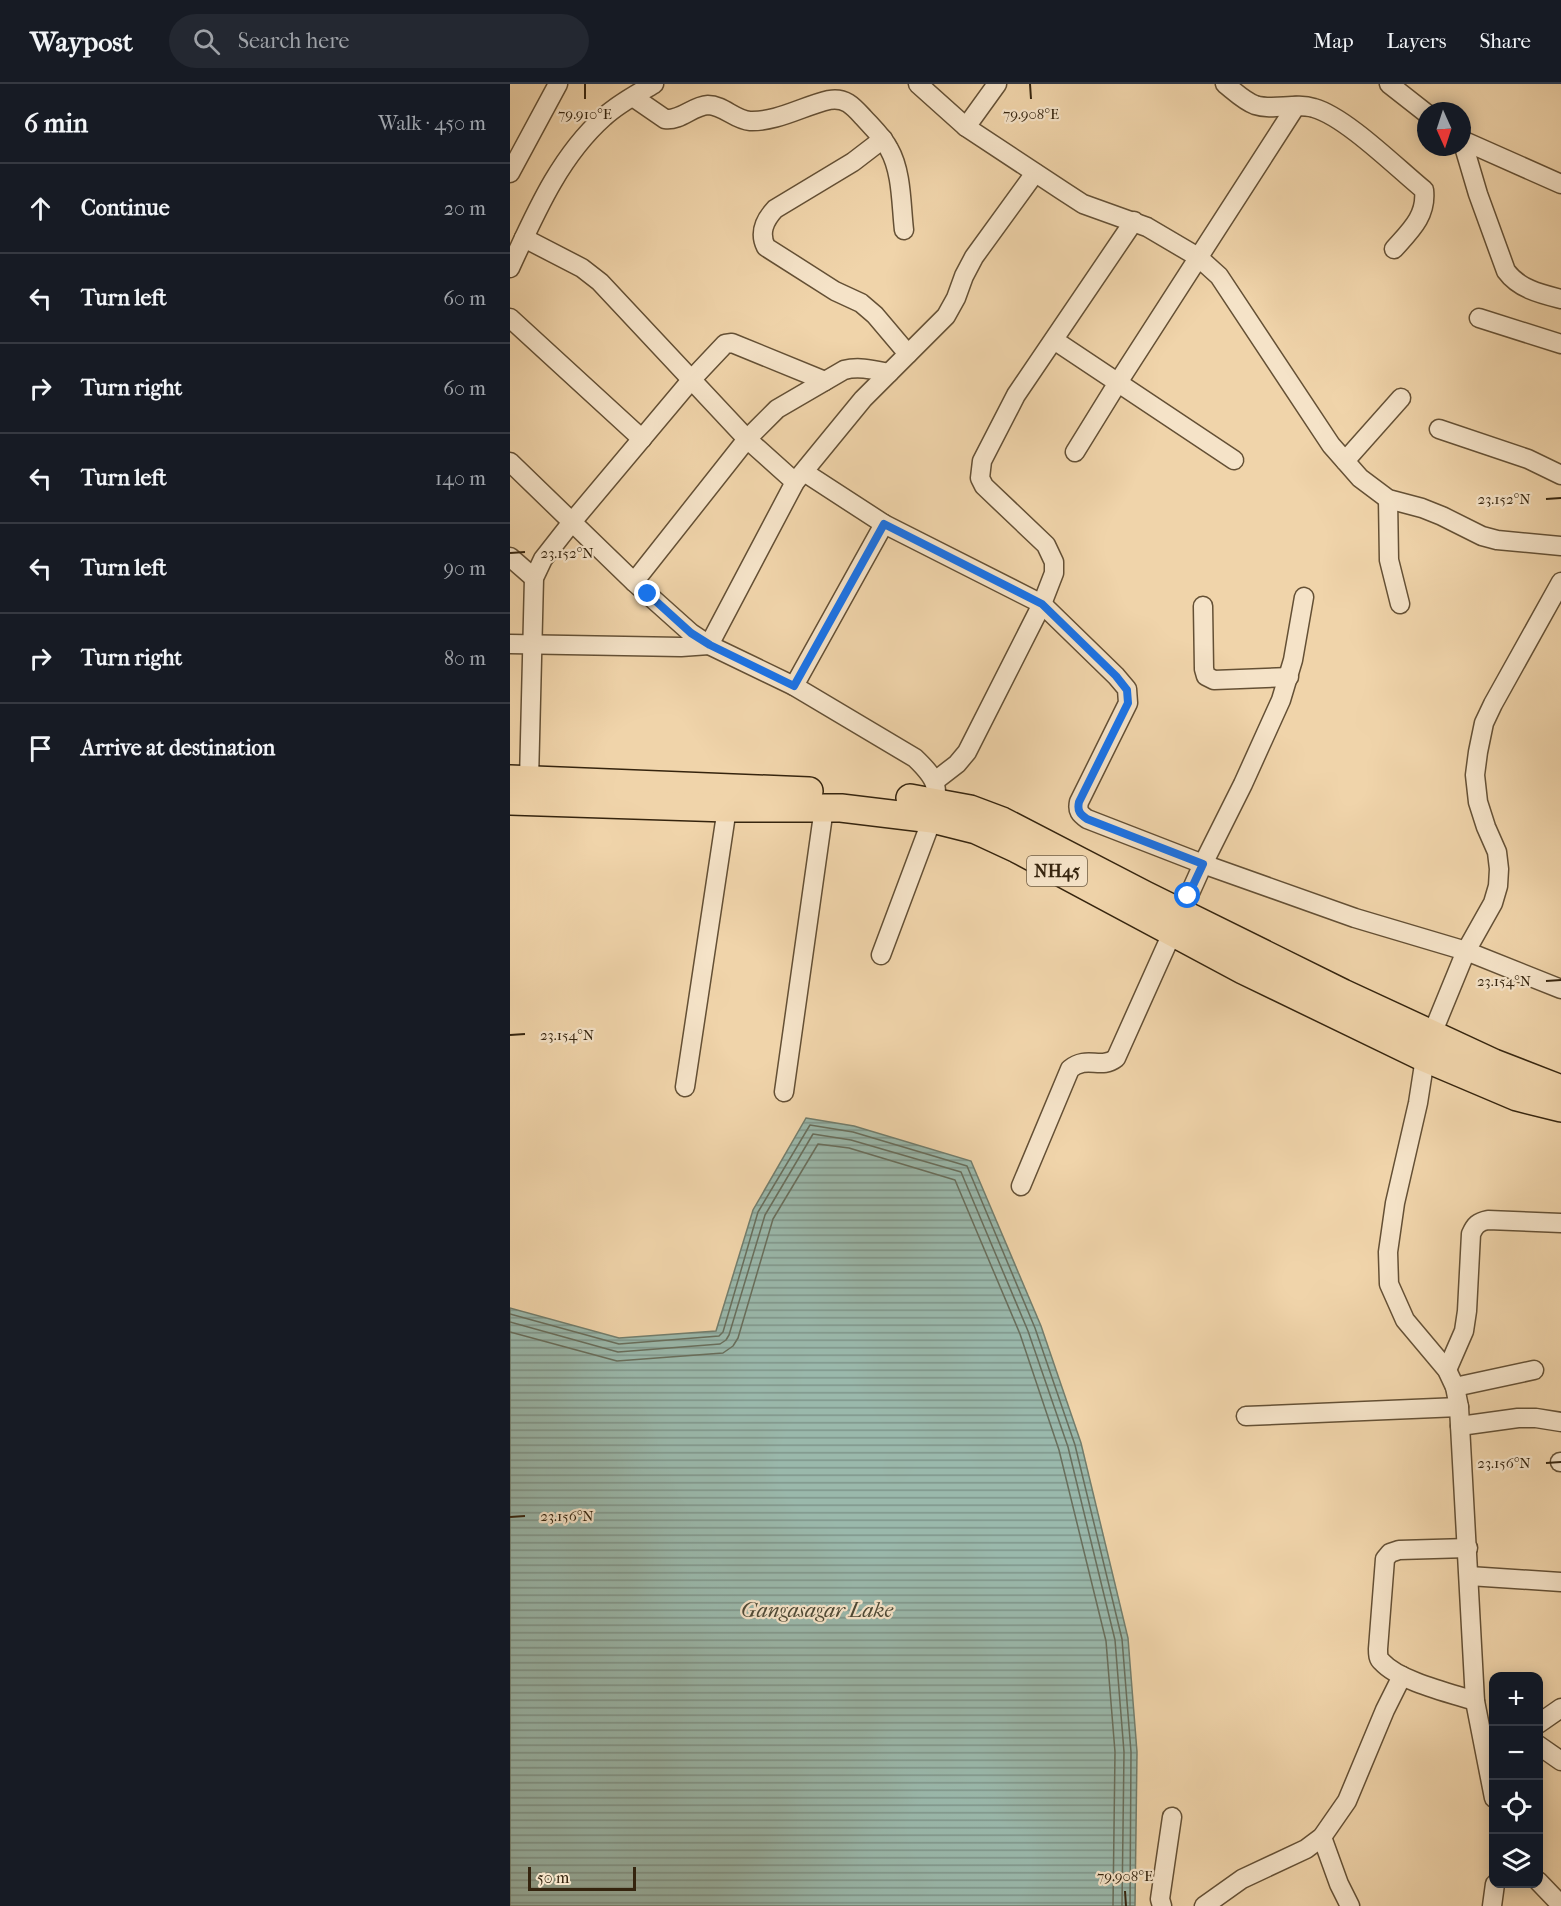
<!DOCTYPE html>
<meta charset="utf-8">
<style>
body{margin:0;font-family:"IM FELL French Canon",serif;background:#242831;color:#f1f3f6}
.controls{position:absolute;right:18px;bottom:18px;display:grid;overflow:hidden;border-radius:12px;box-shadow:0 3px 15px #0003}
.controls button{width:54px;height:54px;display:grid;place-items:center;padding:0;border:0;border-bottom:2px solid #363941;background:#171b24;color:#f1f3f6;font:30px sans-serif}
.compass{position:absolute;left:907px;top:18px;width:54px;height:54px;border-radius:50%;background:#171b24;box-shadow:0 3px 15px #0003;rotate:177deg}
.scale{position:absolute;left:18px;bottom:15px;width:108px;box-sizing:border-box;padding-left:6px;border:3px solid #35240e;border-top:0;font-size:16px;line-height:21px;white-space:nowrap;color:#35240e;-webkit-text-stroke:4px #f5e3c8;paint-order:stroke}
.stop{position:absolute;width:18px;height:18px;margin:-14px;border:4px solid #1a73e8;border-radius:50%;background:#fff}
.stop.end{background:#1a73e8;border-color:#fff;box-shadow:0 2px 6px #0008}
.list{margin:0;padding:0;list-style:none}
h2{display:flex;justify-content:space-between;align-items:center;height:78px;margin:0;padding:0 24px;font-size:26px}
h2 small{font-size:20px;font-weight:400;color:#9ea1a6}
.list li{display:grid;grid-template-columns:39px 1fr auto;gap:18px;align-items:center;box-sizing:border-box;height:90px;padding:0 24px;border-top:2px solid #363941}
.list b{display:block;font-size:22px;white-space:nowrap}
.list em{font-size:20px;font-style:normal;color:#9ea1a6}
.icon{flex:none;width:33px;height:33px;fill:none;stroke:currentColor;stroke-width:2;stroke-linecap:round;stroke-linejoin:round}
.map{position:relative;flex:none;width:1051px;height:1822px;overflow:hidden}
header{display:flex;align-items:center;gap:36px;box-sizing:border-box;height:84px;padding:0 30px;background:#171b24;border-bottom:2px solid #363941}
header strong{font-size:28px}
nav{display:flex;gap:33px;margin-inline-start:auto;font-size:21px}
.search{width:420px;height:54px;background:#242831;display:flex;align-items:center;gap:15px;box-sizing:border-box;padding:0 21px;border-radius:33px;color:#9ea1a6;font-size:22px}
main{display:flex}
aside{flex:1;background:#171b24}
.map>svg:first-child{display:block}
</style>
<header>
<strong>Waypost</strong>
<div class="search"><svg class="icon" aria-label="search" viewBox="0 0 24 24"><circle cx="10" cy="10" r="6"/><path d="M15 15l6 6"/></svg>Search here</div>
<nav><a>Map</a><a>Layers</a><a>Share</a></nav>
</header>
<main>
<aside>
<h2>6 min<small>Walk · 450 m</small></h2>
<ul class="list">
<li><svg class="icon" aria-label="ahead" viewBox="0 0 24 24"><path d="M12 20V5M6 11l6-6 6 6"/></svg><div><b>Continue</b></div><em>20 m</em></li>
<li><svg class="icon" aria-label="left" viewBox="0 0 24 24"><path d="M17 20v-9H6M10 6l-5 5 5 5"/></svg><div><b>Turn left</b></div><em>60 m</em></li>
<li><svg class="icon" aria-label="right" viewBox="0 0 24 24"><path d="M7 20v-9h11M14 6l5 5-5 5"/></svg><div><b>Turn right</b></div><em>60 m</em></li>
<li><svg class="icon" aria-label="left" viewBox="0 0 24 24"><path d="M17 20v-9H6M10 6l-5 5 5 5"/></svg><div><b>Turn left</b></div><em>140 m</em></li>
<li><svg class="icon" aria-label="left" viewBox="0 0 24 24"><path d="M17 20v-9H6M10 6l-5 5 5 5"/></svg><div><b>Turn left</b></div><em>90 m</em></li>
<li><svg class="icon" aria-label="right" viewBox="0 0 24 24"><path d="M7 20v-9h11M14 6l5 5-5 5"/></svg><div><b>Turn right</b></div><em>80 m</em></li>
<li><svg class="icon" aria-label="arrive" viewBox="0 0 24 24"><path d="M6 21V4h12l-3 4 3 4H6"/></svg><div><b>Arrive at destination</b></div></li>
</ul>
</aside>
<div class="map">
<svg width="1051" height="1822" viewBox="0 0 1051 1822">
<defs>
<pattern id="water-rules" width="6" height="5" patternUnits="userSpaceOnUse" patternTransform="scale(1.5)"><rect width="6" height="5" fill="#9ab8ab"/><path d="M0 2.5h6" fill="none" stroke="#7e958a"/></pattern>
</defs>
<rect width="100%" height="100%" fill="#f0d4aa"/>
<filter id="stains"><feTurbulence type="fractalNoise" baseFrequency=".00333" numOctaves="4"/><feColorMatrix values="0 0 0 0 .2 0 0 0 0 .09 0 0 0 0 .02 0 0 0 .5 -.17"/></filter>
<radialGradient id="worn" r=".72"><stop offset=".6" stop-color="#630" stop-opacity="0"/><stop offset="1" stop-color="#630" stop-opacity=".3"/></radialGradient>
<path fill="url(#water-rules)" stroke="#727d6c" stroke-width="1.5" d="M296,1034L344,1042L461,1077L531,1242L571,1359L618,1554L627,1668L625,1822H0V1224L109,1254L206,1247L243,1126Z"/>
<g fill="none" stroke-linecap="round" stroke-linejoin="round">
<g stroke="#686e5c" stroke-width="1.5">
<path d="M0,1230L109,1260L209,1252L213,1248L248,1128L300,1041L343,1048L457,1082L525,1244L565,1361L612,1555L621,1668L620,1822"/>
<path d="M0,1238L108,1268L210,1260L216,1256L219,1251L255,1131L303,1050L341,1056L451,1088L518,1247L558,1363L605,1556L614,1668L612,1822"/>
<path d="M0,1248L107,1277L213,1269L223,1262L228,1254L263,1135L308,1060L339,1064L445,1096L510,1250L549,1366L596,1557L605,1668L603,1822"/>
</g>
<defs>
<g id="minor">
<path d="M408,0L456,43L553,107L573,120L637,143L688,173L709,192L821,361L850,394L878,415L912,424L932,432L972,452L987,456L1051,462"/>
<path d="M715,0C724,7 734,17 745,21C763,27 785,18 804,24C836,33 887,84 914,106C917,132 900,147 884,165"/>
<path d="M879,0L916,29"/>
<path d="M123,13L155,35C171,37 182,22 198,21C213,21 225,36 240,37C267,38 293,22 319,16C335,13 343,22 353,33C362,43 373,53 379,65C392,88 391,120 394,146"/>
<path d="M456,43L487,0"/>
<path d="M373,55L343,78L265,125C254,137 249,149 256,163L325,207L351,219L365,231L398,270"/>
<path d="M952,56L968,110L996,187C1009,205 1031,210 1051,215"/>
<path d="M952,56L1051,100"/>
<path d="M0,89L48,0"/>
<path d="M14,154L72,184L90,198L237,355L285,398"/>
<path d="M0,184C25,130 49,73 94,33C109,19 127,10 144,0"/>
<path d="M0,234L132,355"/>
<path d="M969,234L1051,260"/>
<path d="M544,256L724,376"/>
<path d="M929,345L1018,375L1051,391"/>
<path d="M565,368L607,300L786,22"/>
<path d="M835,377L891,314"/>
<path d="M0,378L124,498L181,549L199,561L284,602L405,674C429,697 429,703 422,735L371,871"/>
<path d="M294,388L374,440L532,520L606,592L617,605L618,619L569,718C567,727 570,730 577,735L693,780L845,834L956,867L1051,905"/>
<path d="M878,415L879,476L890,520"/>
<path d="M0,473L24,494"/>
<path d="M124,498L237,355L267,325L334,286C349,282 364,286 379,289"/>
<path d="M693,522L694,585L696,592L704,596L779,593"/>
<path d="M0,560L171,563L199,561L285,398L353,315L436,232L446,214L454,192L464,173L525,89"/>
<path d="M284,602L374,440"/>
<path d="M19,696L24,494L33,475L62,438L182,295L215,260L222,259L315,297"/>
<path d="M425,697L447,680L457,668L532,520L544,489V478L536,461L474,402L470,394L472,377L506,311L624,137"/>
<path d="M175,1003L217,724"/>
<path d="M274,1008L314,724"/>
<path d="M511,1102L560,985C577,971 591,986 606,974L693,780L733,700L771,616L783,576L794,513"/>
<path d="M937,1286L954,1247L957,1227L961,1150C965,1141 968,1138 978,1136L1051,1139"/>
<path d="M945,1303L1024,1286"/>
<path d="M736,1332L949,1323"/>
<path d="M950,1342L1008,1334H1026L1051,1338"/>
<path d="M1050,1378H1051"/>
<path d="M958,1464L889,1466L880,1469L875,1475L868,1565C868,1570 868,1575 872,1578C889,1597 940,1609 965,1617"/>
<path d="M959,1492L1051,1498"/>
<path d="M1028,1640L1051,1624"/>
<path d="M1028,1661L1051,1677"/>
<path d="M984,1714L965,1617L949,1323L945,1303L937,1286L895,1236L879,1200L878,1168L885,1119L908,1019L915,974L922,950L956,867L983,819L988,802L989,785L987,768L976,743L968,718L965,691L968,668L974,639L983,620L1051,498"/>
<path d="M812,1753L829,1800L840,1822"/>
<path d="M1028,1797L1051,1821"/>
<path d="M652,1822L650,1815L662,1733"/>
<path d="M694,1822L732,1795L796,1765L812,1753L837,1717L875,1626L892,1592"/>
<path d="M982,1822L985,1800"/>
</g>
<g id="highway">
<path d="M0,695L299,707"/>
<path d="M400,714L460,725L492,737L635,811L833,909L984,979L1051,1005"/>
<path d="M0,717L217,724H331L422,735L466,746L507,765L733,886L915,974L1007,1013L1051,1024"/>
</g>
</defs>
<use href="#minor" stroke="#645035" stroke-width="21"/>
<use href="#highway" stroke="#35240e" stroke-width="30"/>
<use href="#minor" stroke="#f5e3c8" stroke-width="18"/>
<use href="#highway" stroke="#f0d4aa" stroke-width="27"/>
</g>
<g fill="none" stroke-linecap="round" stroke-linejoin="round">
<path stroke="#1a73e8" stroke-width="8" d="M138,510L181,549L200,561L284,602L374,440L532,520L606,592L617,606L618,619L569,718C567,727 570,730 577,735L693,780L678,812"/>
</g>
<path fill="none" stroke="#35240e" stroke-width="2" d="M75,0V15M520,0L521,15M1036,415L1051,414M0,469L15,468M1036,897L1051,896M0,951L15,950M1036,1379L1051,1378M0,1433L15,1432M615,1807L616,1822"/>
<g text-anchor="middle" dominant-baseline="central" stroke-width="4.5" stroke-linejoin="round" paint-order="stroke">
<rect fill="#f5e3c8" stroke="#6f5d46" stroke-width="1.5" x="517" y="772" width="60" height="30" rx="4.5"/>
<g font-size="18" font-weight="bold" fill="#35240e">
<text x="547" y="787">NH45</text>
</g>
<g font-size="21" font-style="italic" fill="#4e4935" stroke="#f5e3c8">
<text x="307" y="1526">Gangasagar Lake</text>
</g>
</g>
<g font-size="15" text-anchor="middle" fill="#35240e" stroke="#f5e3c8" stroke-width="4.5" stroke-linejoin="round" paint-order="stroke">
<text x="75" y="35">79.910°E</text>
<text x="521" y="35">79.908°E</text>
<text x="994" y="420">23.152°N</text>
<text x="57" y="474">23.152°N</text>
<text x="994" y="902">23.154°N</text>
<text x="57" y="956">23.154°N</text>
<text x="994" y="1384">23.156°N</text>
<text x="57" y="1437">23.156°N</text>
<text x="615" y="1797">79.908°E</text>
</g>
<rect width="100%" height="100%" filter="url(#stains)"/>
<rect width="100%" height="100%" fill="url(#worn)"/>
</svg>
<div class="controls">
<button>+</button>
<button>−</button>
<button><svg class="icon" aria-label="locate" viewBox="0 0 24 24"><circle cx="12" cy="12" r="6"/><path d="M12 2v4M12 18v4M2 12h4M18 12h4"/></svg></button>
<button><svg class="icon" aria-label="layers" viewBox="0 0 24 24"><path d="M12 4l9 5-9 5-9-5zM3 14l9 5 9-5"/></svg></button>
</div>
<svg class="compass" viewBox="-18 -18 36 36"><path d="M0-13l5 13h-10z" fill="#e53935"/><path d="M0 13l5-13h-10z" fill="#9ea1a6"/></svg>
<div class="scale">50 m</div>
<div class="stop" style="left:678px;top:812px"></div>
<div class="stop end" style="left:138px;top:510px"></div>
</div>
</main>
